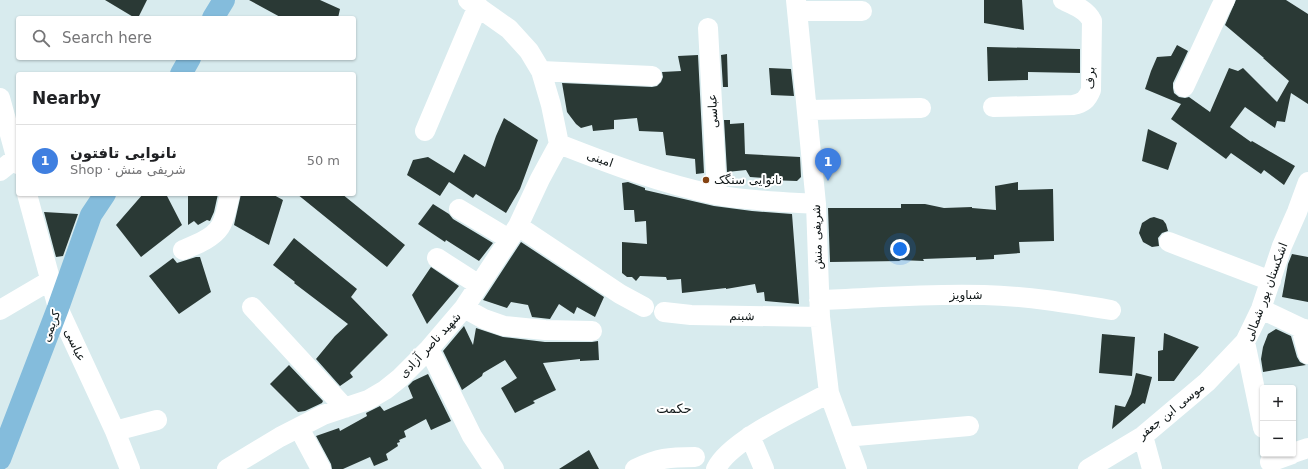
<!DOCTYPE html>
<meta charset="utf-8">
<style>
:root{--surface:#fff;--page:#f6f6f6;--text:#202124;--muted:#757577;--line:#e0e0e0;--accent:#db2777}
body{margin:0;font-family:"DejaVu Sans","Noto Naskh Arabic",sans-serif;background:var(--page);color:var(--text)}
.controls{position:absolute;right:12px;bottom:12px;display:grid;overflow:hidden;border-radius:4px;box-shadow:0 1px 3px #0004}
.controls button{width:36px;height:36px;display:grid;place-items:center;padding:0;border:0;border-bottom:1px solid var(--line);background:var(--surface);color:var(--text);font:20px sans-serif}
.you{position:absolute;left:900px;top:249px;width:14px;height:14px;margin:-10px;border:3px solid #fff;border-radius:50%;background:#1a73e8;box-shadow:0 0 0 6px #1a73e833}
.badge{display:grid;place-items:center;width:26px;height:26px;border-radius:50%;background:var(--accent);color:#fff;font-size:13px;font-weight:700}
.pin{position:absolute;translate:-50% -33px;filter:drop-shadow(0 1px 2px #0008)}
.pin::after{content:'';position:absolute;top:21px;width:14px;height:12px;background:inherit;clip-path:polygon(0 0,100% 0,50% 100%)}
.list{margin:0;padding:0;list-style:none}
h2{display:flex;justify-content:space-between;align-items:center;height:52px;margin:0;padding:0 16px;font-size:17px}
h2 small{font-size:13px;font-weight:400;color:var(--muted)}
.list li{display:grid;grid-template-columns:26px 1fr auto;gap:12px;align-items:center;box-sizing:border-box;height:72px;padding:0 16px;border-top:1px solid var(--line)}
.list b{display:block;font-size:15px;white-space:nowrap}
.list p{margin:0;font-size:13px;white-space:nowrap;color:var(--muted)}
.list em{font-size:13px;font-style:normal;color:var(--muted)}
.icon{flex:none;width:22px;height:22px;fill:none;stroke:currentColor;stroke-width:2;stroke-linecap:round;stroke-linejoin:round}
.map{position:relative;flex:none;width:1308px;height:469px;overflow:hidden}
.search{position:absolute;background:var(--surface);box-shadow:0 1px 3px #0004;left:16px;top:16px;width:340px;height:44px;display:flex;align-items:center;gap:10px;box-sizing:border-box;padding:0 14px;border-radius:4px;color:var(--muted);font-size:15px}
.panel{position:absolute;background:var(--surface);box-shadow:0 1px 3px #0004;left:16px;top:72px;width:340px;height:124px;border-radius:4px}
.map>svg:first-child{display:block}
.building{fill:#2a3935}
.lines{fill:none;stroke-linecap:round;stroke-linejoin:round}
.minor{stroke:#fff;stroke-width:20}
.major{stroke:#84bcdc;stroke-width:22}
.poi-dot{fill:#854312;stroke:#fff;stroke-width:1.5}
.labels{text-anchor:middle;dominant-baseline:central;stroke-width:4;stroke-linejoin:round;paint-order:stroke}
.street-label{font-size:12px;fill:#111819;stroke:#fff}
.poi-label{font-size:12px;fill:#111819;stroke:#fff;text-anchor:start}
.neighbourhood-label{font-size:13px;fill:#111819;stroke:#fff}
</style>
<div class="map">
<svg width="1308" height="469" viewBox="0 0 1308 469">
<rect width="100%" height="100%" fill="#d8ebee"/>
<path class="building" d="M105,0H147L138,18H135Z
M249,0H320L340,9L338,18H282Z
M984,0H1022L1024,30L984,23Z
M1236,0H1286L1308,14V104L1291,93L1285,122L1277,121L1275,128L1245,107L1230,127L1251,142L1252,141L1295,166L1284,185L1264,170L1261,174L1231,153L1226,159L1171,119L1181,104L1145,89L1151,71L1157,57L1171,56L1177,45L1188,51L1173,83V88L1174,93L1179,97L1185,98L1189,97L1210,112L1229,68L1238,71L1243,68L1277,102L1289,81L1263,58H1264L1225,25Z
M987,47L1080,49V73L1028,72V80L988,81Z
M727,54L728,87H723L721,55Z
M698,55L704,173L696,174L695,159L666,155L663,132L639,131L637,118L614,120V129L593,131L592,125L581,128L576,124L567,112L562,83L652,87L657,86L661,82L663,77L662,72L681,71L678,56Z
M769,68L791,69L794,96L771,95Z
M504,118L538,140L520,189L506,213L476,194L473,198L449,182L440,196L407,175L413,160L428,157L454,173L464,154L485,167L496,136Z
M724,120H730V124L744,123L745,154L800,157L801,177L797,181L769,180L766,178L750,177L746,170L727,172Z
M1148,129L1177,143L1168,170L1142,161Z
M628,182L645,188V190L714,206L752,211L792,214L799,304L765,301L764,292L757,293L755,284L726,289V288L682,293L681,279L667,280L666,277L640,276L636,281L632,277H627L622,273V242L647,244L646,221L635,222L634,210H624L622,183Z
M1018,182V190L1053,189L1054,241L1019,242L1020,253L994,255V259L976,260V257L923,259L924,261L899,260L901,261L830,262L828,208H901V204H925L944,208L972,207V208L996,210L995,186Z
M143,194H166L182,225L141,257L116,225Z
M188,194H218L214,212L210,221L207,220L198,225L194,221L188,225Z
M241,194H272L283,200L269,245L234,225Z
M297,194H342L405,245L387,267Z
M433,204L449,214L453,219L493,243L479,261L446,240L445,242L418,224Z
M44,212L78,214L63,256L56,257Z
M1154,217L1163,220L1166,224L1168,231L1162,233L1158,238L1159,246L1152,247L1143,242L1139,233L1142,223L1150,218Z
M294,238L357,289L351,297L388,335L350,373L353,377L340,386L316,359L335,336L348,324L294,283L295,282L273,265Z
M521,242L604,297L595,317L577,307L574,314L559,304L550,319L532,317L528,305L511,302L507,308L483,300Z
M1292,254L1308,257V302L1282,297L1288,264Z
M196,257H200L211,292L179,314L149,276L173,258L177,263Z
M431,267L459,286L427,324L412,295Z
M464,326L473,345L476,328L503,337L545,342H592L598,341L599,360L580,361V359L543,363L556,390L533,401L535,403L515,413L501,388L517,378L505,360L483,373L482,376L462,390L443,351Z
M1276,329L1291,336L1297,357L1300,362L1306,365L1263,372L1261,359L1263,347L1268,334Z
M1164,333L1199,347L1174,381H1158V351L1163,350Z
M1102,334L1135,337L1132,376L1099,373Z
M289,365L323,401L322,403L305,411L298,412L270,384Z
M1136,373L1152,377L1145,404L1143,403L1112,429L1115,405L1125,407L1131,394Z
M428,374L451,421L431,430L426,419L404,431L406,437L399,440L400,442L397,443L398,446L386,454L388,460L374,466L370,457L343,469H332L331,464L316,436L339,428L340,431L367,416L366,413L380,406L384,411L413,398L408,386L413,381Z
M589,450L599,469H559Z"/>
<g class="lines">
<path class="minor" d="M468,0L509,29L529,51L541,71L551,105L559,144C610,164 663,184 716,195C749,201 783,202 816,204
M796,0L816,204L820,317L829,393L857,469
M797,11H862
M708,28L717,195
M541,71L652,76
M1184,87L1221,7L1225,0
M0,98L18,164
M993,107L1073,105C1083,103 1087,100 1091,90L1092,21C1087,10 1074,5 1063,0
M807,110L921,108
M425,131L478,6
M0,171L16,158
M27,194L58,308L115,431L130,469
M459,209L509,239
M518,226L620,294L644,307
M1169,242L1271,281
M183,250C195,245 212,239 220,227C226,218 227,205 230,194
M437,258L479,285
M819,300C874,298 929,293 984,295C1027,296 1069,303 1111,310
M252,307L345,408
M464,308L484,319L504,326L545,330L592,331
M1261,309L1301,328L1308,330
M0,310L51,280
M664,312L691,315L820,317
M1301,328L1308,354
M1245,342L1263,428
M429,349L472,436L494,469
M299,428L321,469
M115,431L157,420
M750,436L764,469
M1143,436L1152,469
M845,437L969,426
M1293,453L1308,448
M1270,462L1292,454
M227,469L280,437L323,415L368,400L385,390L400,378L429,349L464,308L518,226L540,179L559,144
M635,469C659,458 668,457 695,457
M716,469C730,440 800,409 829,393
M1088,469L1143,436L1207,382L1245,342L1261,309L1282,246L1297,212L1308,182"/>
<path class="major" d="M213,18L224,0
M181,74L190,58
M0,459L58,308L91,215L105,194"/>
</g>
<circle class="poi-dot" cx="706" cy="180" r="4"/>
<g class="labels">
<g class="street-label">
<text transform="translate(1090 78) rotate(-87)">برف</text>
<text transform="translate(713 111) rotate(-93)">عباسی</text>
<text transform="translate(600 159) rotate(20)">امینی</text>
<text transform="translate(817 237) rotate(-92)">شریفی منش</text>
<text transform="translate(1266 292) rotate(-70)">اشکستان پور شمالی</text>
<text x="966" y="295">شباویز</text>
<text transform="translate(742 316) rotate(1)">شبنم</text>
<text transform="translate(51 326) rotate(-69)">کریمی</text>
<text transform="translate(75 345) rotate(65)">عباسی</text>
<text transform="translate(430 345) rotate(-47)">شهید ناصر آزادی</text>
<text transform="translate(1171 411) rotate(-39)">موسی ابن جعفر</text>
</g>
<g class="poi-label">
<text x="714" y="180">نانوایی سنگک</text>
</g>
<g class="neighbourhood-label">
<text x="674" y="408">حکمت</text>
</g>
</g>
</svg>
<div class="controls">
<button>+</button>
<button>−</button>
</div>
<div class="you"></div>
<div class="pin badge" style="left:828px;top:181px;background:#3f7fe0">1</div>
<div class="search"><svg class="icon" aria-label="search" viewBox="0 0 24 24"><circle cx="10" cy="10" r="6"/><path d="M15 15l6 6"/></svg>Search here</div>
<section class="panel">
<h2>Nearby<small></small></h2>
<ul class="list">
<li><span class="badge" style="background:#3f7fe0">1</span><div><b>نانوایی تافتون</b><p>Shop · شریفی منش</p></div><em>50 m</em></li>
</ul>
</section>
</div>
